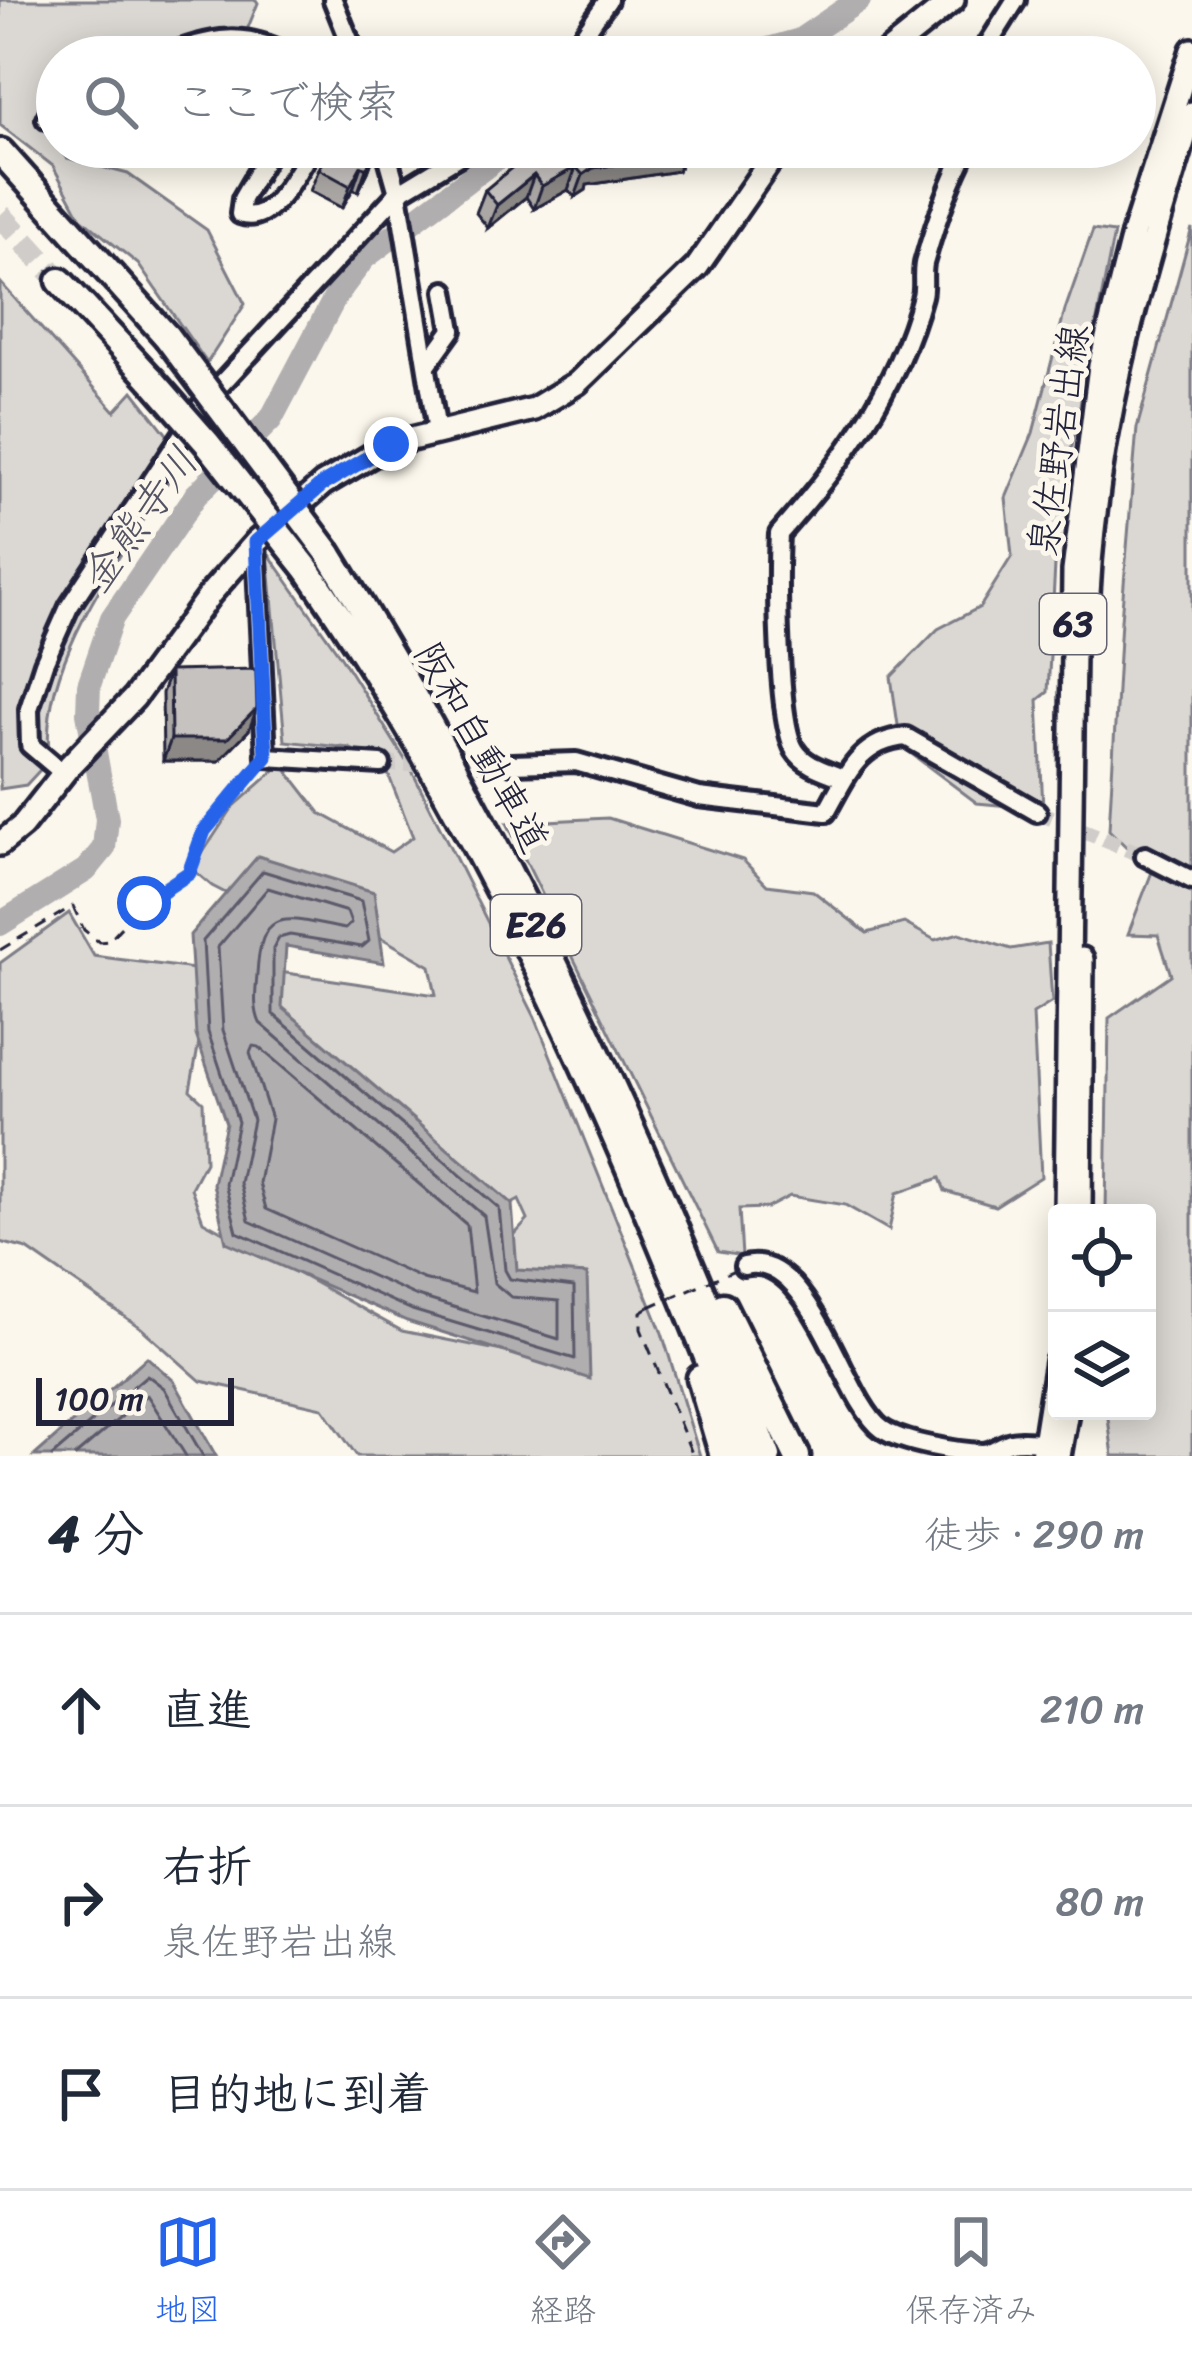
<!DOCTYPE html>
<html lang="ja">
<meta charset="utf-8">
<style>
:root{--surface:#fff;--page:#f2f2f3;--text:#1f2937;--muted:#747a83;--line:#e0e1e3;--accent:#2563eb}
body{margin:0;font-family:Sriracha,"Klee One",sans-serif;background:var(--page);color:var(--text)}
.controls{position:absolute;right:36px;bottom:36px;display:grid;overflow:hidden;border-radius:12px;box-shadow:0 6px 30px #0003}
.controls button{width:108px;height:108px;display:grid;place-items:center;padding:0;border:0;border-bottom:3px solid var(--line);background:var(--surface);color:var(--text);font:60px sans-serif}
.scale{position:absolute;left:36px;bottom:30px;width:198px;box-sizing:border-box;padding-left:12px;border:6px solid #22223b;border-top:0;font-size:33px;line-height:42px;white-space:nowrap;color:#22223b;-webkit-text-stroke:9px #fbf7ec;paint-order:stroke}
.stop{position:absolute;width:36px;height:36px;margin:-27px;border:9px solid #2563eb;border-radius:50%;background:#fff}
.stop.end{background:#2563eb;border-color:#fff;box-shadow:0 3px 12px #0008}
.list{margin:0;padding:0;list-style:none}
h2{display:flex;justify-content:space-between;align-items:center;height:156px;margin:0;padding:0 48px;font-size:51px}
h2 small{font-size:39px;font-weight:400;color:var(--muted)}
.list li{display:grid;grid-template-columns:78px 1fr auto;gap:36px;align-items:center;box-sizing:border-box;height:192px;padding:0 48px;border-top:3px solid var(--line)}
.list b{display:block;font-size:45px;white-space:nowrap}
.list p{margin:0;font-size:39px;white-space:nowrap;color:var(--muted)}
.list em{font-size:39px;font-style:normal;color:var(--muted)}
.icon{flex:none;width:66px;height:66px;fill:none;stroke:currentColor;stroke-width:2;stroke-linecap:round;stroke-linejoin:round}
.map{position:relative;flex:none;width:1192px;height:1456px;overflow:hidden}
.search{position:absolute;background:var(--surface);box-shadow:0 6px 30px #0003;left:36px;right:36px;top:36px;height:132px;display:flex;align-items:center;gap:30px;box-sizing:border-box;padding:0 42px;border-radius:66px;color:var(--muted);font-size:45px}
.sheet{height:732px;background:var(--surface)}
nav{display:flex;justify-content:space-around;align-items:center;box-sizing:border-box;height:168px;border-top:3px solid var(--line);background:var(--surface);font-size:33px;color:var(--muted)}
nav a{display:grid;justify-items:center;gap:6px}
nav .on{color:var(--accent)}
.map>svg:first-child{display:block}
.green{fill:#dbd8d3;stroke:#7e7d87;stroke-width:3}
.water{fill:#b1aeb0;stroke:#787681;stroke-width:3}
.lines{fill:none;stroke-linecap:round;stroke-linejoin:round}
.shore{stroke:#5b5a6a;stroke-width:3}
.river{stroke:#b1aeb0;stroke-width:24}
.minor-tunnel{stroke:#d0ccc9;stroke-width:16;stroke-dasharray:16 8;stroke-linecap:butt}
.highway-tunnel{stroke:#d0ccc9;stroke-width:24;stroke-dasharray:24 12;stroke-linecap:butt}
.minor-casing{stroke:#22223b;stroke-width:26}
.major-casing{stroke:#22223b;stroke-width:30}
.highway-casing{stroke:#22223b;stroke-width:33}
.path{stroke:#22223b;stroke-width:3;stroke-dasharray:12 9;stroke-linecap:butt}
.minor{stroke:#fbf7ec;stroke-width:16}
.major{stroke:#fbf7ec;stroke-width:21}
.highway{stroke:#fbf7ec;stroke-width:24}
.highway-bridge-casing{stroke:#22223b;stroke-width:33;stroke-linecap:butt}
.path-bridge{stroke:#22223b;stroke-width:3;stroke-dasharray:12 9;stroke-linecap:butt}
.highway-bridge{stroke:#fbf7ec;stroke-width:24}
.wall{fill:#aaa7a5;stroke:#22223b;stroke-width:3}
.shaded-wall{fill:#8b8886;stroke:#22223b;stroke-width:3}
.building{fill:#c6c2c0;stroke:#22223b;stroke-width:3}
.route{stroke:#2563eb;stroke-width:15}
.labels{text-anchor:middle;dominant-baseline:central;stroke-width:10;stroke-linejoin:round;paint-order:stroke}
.shield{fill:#fbf7ec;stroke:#636270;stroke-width:3}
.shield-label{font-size:36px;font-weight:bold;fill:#22223b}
.street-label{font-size:39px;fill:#22223b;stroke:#fbf7ec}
.water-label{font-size:42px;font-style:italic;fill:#545364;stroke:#fbf7ec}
</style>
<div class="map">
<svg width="1192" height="1456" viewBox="0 0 1192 1456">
<rect width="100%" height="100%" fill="#fbf7ec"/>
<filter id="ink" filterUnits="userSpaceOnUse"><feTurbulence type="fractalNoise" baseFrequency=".00833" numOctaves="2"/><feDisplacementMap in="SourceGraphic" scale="24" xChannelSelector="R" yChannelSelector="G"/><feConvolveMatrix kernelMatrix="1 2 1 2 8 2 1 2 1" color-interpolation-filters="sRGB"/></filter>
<g filter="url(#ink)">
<path class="green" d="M0,0H256L258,3L247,30L194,34L170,52L137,57H57V96L42,117L67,158L128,174L207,230L245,304L207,363L138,264L81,218L53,166L0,125Z
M1192,228V1456H1113L1107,1411H1147V1213H1106L1109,1018L1171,975L1158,935L1128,934L1152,872L1109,830L1121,620L1137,428Z
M1093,230L1114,233L1071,452L1055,565L1048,692L1038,700L1043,809L977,803L901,746L891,677L938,629L980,607L1012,556L1006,498L1033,433L1065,310Z
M0,282L115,411L133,391L184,456C135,538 34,661 50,759L26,785L0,789Z
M268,553L341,657L411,769L535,1017L662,1333L700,1456H357L323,1408L201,1381L141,1328L27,1249L0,1242V963L69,913L94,956L202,970L201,1032L190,1090L203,1102L205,1162L191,1188L203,1221L402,1331L587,1368L510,1287L491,1260L528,1220L519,1200L472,1226L364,1167L252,968L436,995L430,966L356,923L251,906L212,886L192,869L233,807L282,764L320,813L391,852L413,837L385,766L349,748L285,741Z
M608,818L743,860L767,885L813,891L867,933L904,923L935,940L959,933L1011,949L1048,943L1052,1002L1033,1014L1041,1177L995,1206L945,1191L940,1178L897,1193L889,1230L845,1205L790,1196L767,1208L739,1209L742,1256L718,1252L507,823Z"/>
<path class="water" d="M258,856L374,892L384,963L286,946L282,1007L512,1204L517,1270L587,1274L590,1379L407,1321L226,1242L213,1184L226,1123L196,1035L190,935Z
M147,1357L174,1381L216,1456H34Z"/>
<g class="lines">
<path class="shore" d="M263,871L361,901L369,941L362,947L290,935L279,938L273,949V1014L499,1208L505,1270L510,1279L574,1287L575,1359L412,1310L237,1232L225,1184L238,1122L208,1032L203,941Z
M268,888L347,912L351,923L345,929C288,919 261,902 257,974C256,991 253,1007 260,1023L484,1216L494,1283L511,1297L559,1301V1339L417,1296L249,1221L240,1183L253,1120L223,1030L218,947Z
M253,1046L259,1047L467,1225L474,1292L423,1279L266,1209L259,1183L271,1119L250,1053Z
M52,1456L147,1375L164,1388L203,1456
M75,1456L147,1395L186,1456"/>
<path class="river" d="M740,57L800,40L859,0
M0,924L86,870L104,848L107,819L88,713L89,685L112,618L196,495L271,419L337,294L364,258L512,147"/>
<path class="minor-tunnel" d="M381,764H512
M1037,812L1145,856"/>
<path class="highway-tunnel" d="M0,215L60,281"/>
<g class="minor-casing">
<path id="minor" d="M333,0L356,57
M162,57C214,37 243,30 294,57
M568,57L608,0
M980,57L1016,0
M46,119L57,99
M272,147L242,199L240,214C273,226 297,170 313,147
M385,147L398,193L437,431
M427,365L452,330L445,291
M256,542L266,757L381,764
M512,764L576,762L699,797L826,812C847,775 859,741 906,737L1037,812
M63,773L30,745L29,709L44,663L69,607L201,406L398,193L459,156L457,147
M843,778C826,771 805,766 795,750C777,721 777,573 779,534C843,461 896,392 922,296C925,285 921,271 925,260C936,221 949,183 968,147
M1145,856L1192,880
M744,1266C811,1249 843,1401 882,1429C902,1443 958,1452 982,1453C992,1453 999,1446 1008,1443C1019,1439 1033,1442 1045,1442"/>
</g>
<g class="major-casing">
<path id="major" d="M882,57L953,0
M1087,622C1091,445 1139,280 1192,113
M0,844L22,826L70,765L134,698L211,593L256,542L323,484L391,444L534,409L577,383L697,267L780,147
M1066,1213L1074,571L1100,366L1134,231L1192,50
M1080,1213L1082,959
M1042,1456L1057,1362
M1059,1456L1067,1411"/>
</g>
<g class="highway-casing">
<path id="highway" d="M1,152L167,337
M60,281L151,379
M329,554C507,839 646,1144 768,1456
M307,569C495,840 627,1149 746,1456
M723,1306L797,1456
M700,1378L723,1456"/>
</g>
<path class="path" d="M0,950L73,906L84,930L99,942L108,941L144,903L189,873L204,831L255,770
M649,1307L641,1312V1329L693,1456"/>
<use href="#minor" class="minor"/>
<use href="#major" class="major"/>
<use href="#highway" class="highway"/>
<g class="highway-bridge-casing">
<path id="highway-bridge" d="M167,337L329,554
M151,379L208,444L307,569"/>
</g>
<path class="path-bridge" d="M649,1307L744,1266"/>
<use href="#highway-bridge" class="highway-bridge"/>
</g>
<path class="wall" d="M330,147H373L376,150L368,172L358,192L353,189L342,208L310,191L319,169Z
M589,148L684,154L678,171L587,185L586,190L575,197L568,190L534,209L526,197L488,228L476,213L485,190L584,150L587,155Z
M170,671L257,708L249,730L219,761H163L162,693Z"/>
<path class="shaded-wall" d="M376,150L368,172L358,192L366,169Z
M684,154L678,171L587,185L586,190L575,197L583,175L593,168Z
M361,166L353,189L342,208L350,186Z
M576,167L568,190L534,209L542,186Z
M534,175L526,197L488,228L497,205Z
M257,708L249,730L219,761H163L171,739Z"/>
<path class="building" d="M330,147H371L376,150L366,169L361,166L350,186L319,169Z
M548,147H582L594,167L583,175L576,167L542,186L534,175L497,205L485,190L521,160Z
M597,147H683L684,154L593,168L589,148Z
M256,669L257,708L227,739H171L170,671Z"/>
</g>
<g class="lines" filter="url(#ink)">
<path class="route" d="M144,903L189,873L204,831L266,757L256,542L323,484L391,444"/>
</g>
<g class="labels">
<g class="shield">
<rect x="1040" y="594" width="66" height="60" rx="9"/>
<rect x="491" y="895" width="90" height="60" rx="9"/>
</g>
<g class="shield-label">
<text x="1073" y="624">63</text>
<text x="536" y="925">E26</text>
</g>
<g class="street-label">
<text transform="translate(1058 440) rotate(-82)">泉佐野岩出線</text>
<text transform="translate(482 747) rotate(61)">阪和自動車道</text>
</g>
<g class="water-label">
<text transform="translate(139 520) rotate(-54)">金熊寺川</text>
</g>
</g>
</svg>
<div class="controls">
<button><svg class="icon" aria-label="locate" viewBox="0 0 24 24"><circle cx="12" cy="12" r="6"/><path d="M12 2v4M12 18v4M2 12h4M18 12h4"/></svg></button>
<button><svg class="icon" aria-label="layers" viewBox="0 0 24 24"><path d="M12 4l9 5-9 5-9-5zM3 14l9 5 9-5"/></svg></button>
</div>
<div class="scale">100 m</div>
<div class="stop" style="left:144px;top:903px"></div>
<div class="stop end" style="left:391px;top:444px"></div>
<div class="search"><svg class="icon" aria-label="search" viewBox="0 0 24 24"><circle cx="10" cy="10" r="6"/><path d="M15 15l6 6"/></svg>ここで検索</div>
</div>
<section class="sheet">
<h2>4 分<small>徒歩 · 290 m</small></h2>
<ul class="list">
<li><svg class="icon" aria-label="ahead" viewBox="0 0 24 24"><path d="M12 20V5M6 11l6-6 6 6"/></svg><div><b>直進</b></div><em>210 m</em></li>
<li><svg class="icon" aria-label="right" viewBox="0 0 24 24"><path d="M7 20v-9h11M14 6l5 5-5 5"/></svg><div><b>右折</b><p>泉佐野岩出線</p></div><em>80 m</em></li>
<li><svg class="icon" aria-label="arrive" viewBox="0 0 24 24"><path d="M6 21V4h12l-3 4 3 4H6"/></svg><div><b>目的地に到着</b></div></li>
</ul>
</section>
<nav>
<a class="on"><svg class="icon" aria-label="map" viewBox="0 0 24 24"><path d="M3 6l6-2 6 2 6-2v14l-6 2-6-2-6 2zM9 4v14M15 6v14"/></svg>地図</a>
<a><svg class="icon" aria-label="directions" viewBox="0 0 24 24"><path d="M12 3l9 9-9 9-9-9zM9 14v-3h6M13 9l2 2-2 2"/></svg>経路</a>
<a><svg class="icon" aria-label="saved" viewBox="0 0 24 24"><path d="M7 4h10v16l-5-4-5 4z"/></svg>保存済み</a>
</nav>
